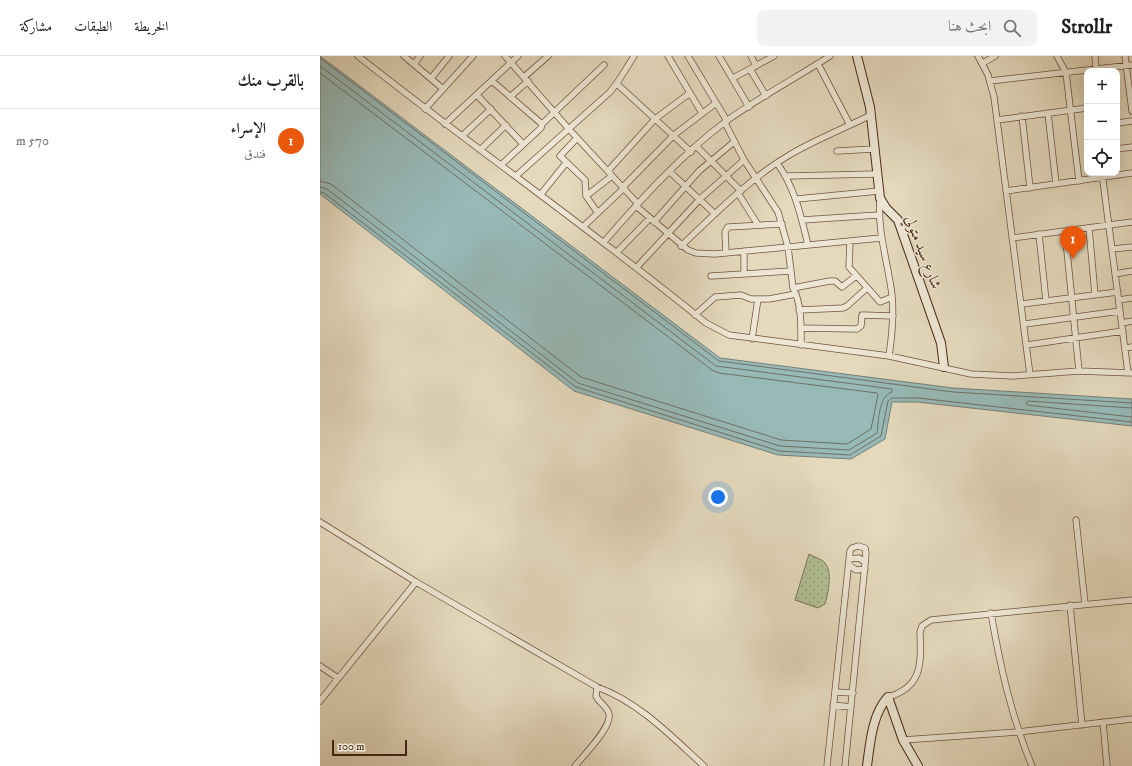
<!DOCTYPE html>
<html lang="ar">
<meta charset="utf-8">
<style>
:root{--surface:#fff;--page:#f2f2f2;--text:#202124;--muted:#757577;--line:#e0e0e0;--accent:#ea580c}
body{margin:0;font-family:"IM FELL DW Pica",Amiri,serif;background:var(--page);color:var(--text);direction:rtl}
.controls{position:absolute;right:12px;top:12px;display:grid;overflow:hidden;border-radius:8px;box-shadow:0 4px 16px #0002}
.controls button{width:36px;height:36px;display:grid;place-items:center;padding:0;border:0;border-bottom:1px solid var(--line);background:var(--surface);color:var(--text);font:20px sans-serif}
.scale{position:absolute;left:12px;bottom:10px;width:75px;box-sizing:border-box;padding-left:4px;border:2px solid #4a2715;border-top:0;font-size:11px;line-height:14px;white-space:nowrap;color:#4a2715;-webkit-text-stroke:3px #ede6d4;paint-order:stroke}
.you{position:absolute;left:398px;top:441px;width:14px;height:14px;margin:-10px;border:3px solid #fff;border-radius:50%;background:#1a73e8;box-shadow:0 0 0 6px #1a73e833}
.badge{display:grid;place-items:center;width:26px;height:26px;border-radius:50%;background:var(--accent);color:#fff;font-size:13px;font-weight:700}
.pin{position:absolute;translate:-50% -33px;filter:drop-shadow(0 1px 2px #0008)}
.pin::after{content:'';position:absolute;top:21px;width:14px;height:12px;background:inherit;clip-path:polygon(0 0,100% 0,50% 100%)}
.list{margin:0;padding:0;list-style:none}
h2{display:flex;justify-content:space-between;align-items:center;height:52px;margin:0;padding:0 16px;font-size:17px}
h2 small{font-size:13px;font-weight:400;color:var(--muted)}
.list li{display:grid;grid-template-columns:26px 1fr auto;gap:12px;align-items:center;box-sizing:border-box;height:64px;padding:0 16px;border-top:1px solid var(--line)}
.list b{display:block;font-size:15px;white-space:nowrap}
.list p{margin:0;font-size:13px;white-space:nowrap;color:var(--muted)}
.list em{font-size:13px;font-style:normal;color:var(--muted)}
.icon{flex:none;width:22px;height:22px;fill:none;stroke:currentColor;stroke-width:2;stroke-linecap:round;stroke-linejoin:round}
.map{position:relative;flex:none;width:812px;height:710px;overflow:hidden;direction:ltr}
header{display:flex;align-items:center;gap:24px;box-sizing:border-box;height:56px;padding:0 20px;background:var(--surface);border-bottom:1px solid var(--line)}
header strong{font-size:19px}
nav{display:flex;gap:22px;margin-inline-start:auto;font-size:14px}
.search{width:280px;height:36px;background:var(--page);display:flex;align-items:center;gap:10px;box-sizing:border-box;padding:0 14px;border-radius:8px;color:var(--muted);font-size:15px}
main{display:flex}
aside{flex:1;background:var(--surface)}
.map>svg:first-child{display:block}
.grass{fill:url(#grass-dots);stroke:#7d7454}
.water{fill:#97b9b7;stroke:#787f76}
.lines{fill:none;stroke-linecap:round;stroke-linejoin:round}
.shore{stroke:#707066;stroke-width:1}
.street-casing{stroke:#70543f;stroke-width:7}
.secondary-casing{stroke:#4a2715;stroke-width:10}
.street{stroke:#ede6d4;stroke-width:5.5}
.secondary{stroke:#ede6d4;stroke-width:8}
.labels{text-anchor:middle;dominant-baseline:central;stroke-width:3;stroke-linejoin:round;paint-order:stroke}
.street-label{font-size:15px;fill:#4a2715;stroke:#ede6d4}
</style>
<header>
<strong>Strollr</strong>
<div class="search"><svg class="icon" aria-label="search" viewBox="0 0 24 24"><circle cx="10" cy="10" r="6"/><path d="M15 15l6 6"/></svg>ابحث هنا</div>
<nav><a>الخريطة</a><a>الطبقات</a><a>مشاركة</a></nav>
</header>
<main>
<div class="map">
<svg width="812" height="710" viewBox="0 0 812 710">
<defs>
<pattern id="grass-dots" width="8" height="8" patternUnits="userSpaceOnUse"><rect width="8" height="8" fill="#b0c094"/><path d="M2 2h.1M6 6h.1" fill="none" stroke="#919c78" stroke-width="1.8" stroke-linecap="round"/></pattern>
</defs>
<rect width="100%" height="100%" fill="#e4d9bd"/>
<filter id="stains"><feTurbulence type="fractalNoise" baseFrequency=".005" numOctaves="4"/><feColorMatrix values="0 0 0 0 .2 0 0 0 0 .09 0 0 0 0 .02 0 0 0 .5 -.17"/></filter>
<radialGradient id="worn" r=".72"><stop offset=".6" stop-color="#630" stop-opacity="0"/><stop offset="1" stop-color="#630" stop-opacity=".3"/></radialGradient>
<path class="grass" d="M489,498C494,501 502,503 505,507C513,517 508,537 505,548L498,552L475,544Z"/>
<path class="water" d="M0,0L400,302L633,332L812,343V370L597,346H572L565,383L531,403L458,399L254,335L0,138Z"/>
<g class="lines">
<path class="shore" d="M0,2L399,305L633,336L812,347
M0,10L396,310L572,333V336C558,341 559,364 557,377L529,394L460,390L258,327L7,133L0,131
M0,17L392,314L399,317L557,337L558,339L551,373L527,388L461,384L261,321L11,128L0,125
M0,136L4,137L256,331L459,395L530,399L561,380L568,345L572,342H598L812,366
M812,352L708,345L706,347L707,349L812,361"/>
<g class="street-casing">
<path id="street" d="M38,0C153,91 273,175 386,267L409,279L569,300L651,318L693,320L759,315L812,317
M84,0L122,32
M185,0L248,72L318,148
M348,0L382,57
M368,0L407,65
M399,0L429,51
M431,0L436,10
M658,0L668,19L674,41L710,319
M737,0L746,17L759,125
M775,0L776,14
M805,0L812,55
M663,7L675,0
M94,8L100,0
M498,8L530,69
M430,13L446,40
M113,20L129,0
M204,21L228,0
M413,22L454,0
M172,25L222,68
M670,25L812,9
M297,28L371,96
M157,39L203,88
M190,41L208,25
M105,53L153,0
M728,57L736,128
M702,60L710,132
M677,64L767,52
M405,67L424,104L458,156L468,191L473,232C482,248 481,271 481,289
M797,67L812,65
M125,68L198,0
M142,80L171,53
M257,82L240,100L265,124L266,140L278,157
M377,91L421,135
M797,93L812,91
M160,94L186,69
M517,95L554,93
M457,107C475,132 481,160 488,189
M181,109L221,72L222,68L284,9
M288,115L335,63L370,37
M350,116L394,157
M782,117L808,317
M196,120L290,36L299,24L314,0
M467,120L556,118
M303,131L354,79L396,47
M686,135L812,117
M418,137L438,169
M221,138L246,107
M266,140L292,120
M560,142C557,176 568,206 572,239C574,260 572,280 569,300
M477,143L559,135
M316,150L368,194L376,197L395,198L561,182
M482,164L558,159
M334,166L379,115L414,86
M264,170L304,132
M769,172L775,239
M745,175L759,315
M719,178L726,245
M692,182L812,166
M530,185L529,211L560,246L572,241
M284,186C320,144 361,99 405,66C438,42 476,22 510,0
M361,190C396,157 430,122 471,98C497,83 525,72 551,59
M792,193L812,191
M424,195V217
M297,196L330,162
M406,197L405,176L408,171L462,168
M316,212L380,143L424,104
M795,218L812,215
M391,220L471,215
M473,232L510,225H515L522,231L536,220
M799,244L812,242
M702,248L798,236
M479,254L523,252L527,250L547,232
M375,259L395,241L421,239L431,243H449L476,238
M802,267L812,265
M705,268L800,255
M481,272L537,273L541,270L542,259L573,260
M432,283L438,243
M707,289L803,275
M805,292L812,291
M756,464L765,548
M0,466L96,526L277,631C319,646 352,681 384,710
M529,503L539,502L545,506
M529,509L536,514L545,513
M750,549L762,669
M671,557C680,609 691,660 712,710
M0,610L18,622
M515,636L533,637
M568,641C603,631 601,607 600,576L602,570L611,564L812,544
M0,645L96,526
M513,649L531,651
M783,666L787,710
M583,684L698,676L812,663
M255,710C264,699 292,671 289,658C287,650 279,647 276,640L277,631
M507,710L530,495L532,492L538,490L545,492L546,498L525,710"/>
</g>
<g class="secondary-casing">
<path id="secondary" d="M537,0L550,51L560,142L566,152L578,164L621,287L624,311
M547,710C550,688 552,658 568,641L583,684L598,710"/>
</g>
<use href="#street" class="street"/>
<use href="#secondary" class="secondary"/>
</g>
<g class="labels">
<g class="street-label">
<text transform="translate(603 196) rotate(69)">شارع سيد متولي</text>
</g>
</g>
<rect width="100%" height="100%" filter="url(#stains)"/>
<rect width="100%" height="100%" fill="url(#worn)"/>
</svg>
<div class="controls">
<button>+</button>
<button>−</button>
<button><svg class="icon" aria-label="locate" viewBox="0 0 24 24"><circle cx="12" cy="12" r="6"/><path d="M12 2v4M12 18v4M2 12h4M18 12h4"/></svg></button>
</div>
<div class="scale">100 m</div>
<div class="you"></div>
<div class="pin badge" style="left:753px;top:203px">1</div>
</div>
<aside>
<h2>بالقرب منك<small></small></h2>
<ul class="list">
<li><span class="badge">1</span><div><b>الإسراء</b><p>فندق</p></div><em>570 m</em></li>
</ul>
</aside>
</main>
